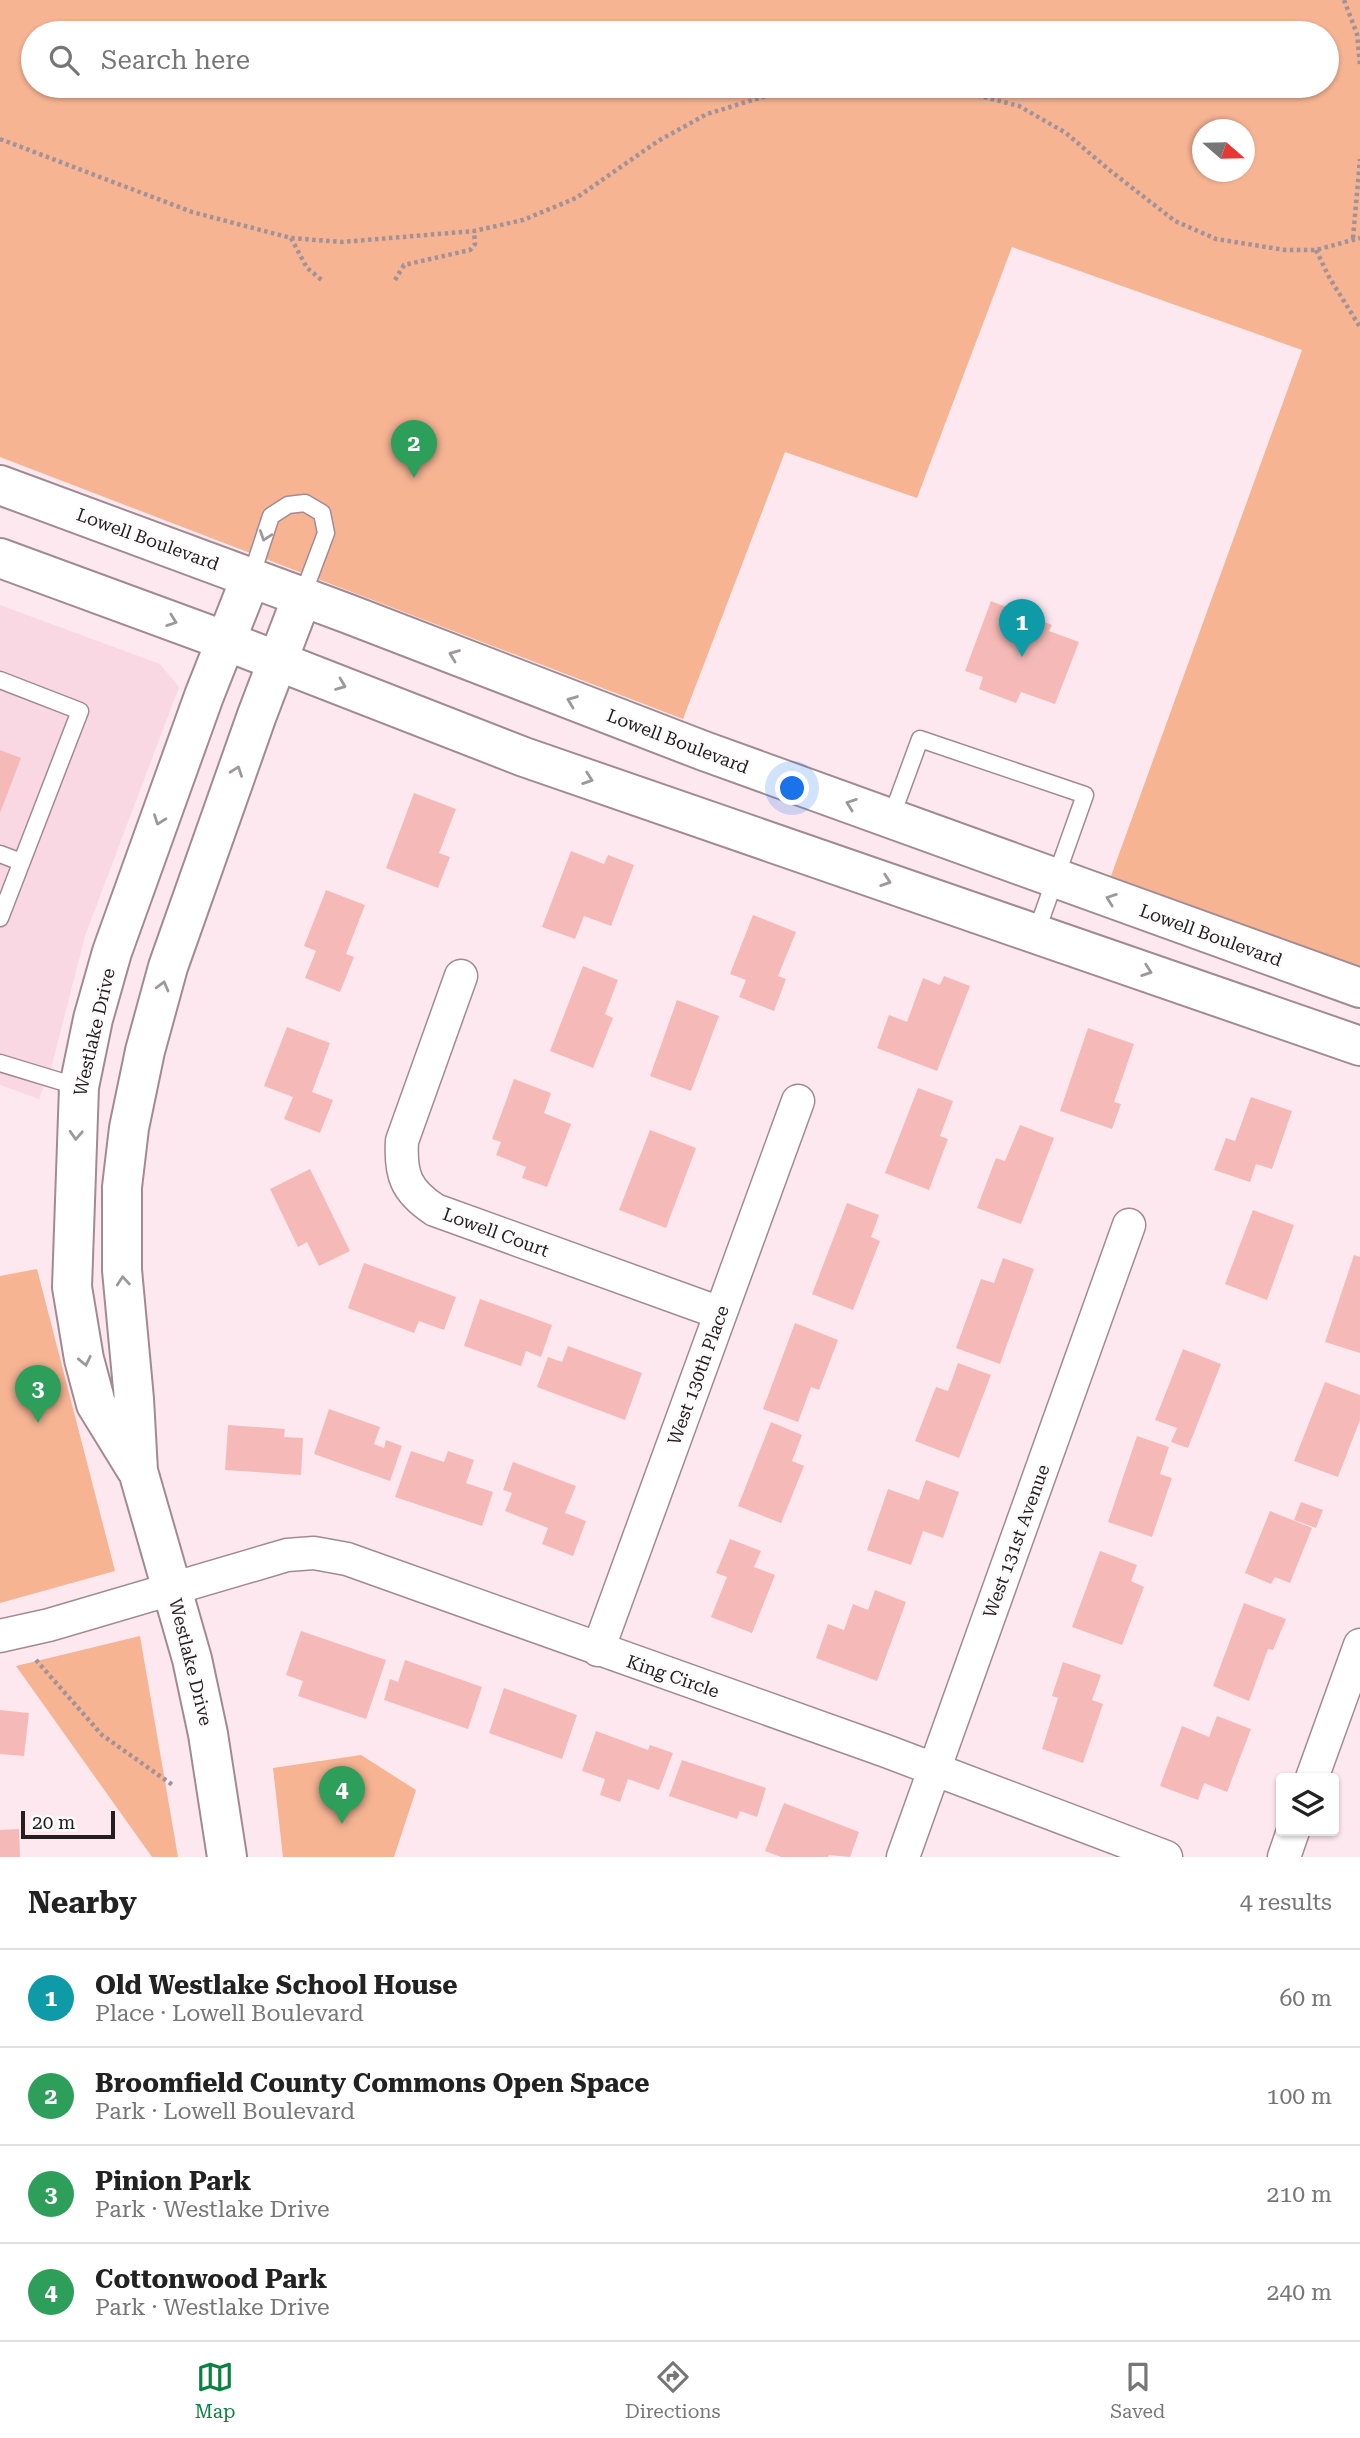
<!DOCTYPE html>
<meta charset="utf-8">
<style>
:root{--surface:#fff;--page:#f6f6f6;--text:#222;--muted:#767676;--line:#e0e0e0;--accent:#0b8043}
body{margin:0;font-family:"Roboto Serif",serif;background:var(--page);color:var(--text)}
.controls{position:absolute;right:21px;bottom:21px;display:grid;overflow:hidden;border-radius:7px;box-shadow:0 2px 5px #0004}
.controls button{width:63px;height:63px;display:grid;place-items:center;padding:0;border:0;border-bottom:2px solid var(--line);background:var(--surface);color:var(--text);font:35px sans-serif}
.compass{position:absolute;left:1192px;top:119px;width:63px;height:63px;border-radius:50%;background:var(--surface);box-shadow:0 2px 5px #0004;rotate:110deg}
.scale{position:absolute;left:21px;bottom:18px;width:94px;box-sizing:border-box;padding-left:7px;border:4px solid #261d20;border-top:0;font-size:19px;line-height:24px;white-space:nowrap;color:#261d20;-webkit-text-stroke:5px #fcfcfc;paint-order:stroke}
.you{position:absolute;left:793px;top:789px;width:24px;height:24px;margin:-18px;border:5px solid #fff;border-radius:50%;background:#1a73e8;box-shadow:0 0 0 10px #1a73e833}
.badge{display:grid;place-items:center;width:46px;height:46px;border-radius:50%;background:var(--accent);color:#fff;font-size:23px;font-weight:700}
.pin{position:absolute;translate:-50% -58px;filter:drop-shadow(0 2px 4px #0008)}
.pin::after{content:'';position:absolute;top:37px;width:24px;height:21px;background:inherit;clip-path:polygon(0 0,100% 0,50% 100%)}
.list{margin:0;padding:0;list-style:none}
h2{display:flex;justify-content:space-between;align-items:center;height:91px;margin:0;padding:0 28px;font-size:30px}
h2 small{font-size:23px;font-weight:400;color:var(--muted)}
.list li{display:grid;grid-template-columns:46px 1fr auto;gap:21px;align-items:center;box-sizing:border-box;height:98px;padding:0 28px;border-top:2px solid var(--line)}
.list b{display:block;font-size:26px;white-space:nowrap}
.list p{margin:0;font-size:23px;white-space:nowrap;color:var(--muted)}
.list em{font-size:23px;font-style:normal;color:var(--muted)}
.icon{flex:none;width:38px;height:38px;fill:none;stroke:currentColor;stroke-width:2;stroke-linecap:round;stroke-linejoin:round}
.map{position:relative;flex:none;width:1360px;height:1857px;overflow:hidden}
.search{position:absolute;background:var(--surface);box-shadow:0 2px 5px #0004;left:21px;right:21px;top:21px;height:77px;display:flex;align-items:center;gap:18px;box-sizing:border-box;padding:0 24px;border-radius:38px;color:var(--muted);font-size:26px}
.sheet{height:483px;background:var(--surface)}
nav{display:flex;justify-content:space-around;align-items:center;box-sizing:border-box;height:98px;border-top:2px solid var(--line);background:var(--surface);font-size:19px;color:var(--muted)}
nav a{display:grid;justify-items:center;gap:4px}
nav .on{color:var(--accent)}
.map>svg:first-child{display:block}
.built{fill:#fad8e3}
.green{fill:#f6b493;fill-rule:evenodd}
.building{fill:#f5bab7}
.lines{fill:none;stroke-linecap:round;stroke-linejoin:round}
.lane-casing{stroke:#a28a92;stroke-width:19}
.street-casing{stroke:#a28a92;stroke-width:35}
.secondary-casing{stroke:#a28a92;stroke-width:42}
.path{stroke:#a29298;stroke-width:4.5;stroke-dasharray:3.5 3.5;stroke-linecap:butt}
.lane{stroke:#fff;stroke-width:16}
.street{stroke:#fff;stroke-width:32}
.secondary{stroke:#fff;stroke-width:38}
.oneway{stroke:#9d999b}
.labels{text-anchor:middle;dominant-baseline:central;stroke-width:5;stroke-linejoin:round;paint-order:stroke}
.street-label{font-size:18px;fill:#261d20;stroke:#fcfcfc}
</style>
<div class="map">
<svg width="1360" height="1857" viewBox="0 0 1360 1857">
<rect width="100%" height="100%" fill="#fde8ef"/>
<path class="built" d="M0,605L160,664L179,687L85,936L52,1065L39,1099L0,1085Z"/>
<path class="green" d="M0,0H1360V967L1111,876L1302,350L1012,247L917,498L785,452L683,719L0,457ZM33,33H1327V86H33ZM1202,130H1244V172H1202Z
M37,1269L115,1571L0,1603V1276Z
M140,1636L178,1857H152L16,1666Z
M361,1755L416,1790L394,1857H283L273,1768Z"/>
<path class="building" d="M991,601L1052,625L1049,631L1079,642L1055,704L1021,692L1016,703L979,689L983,677L965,671Z
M0,750L21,758L0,813Z
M414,793L456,809L439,853L450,857L438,888L386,868Z
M571,851L604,864L608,855L634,865L611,926L584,916L575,939L542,927Z
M326,890L365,905L346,954L354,957L340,992L305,978L316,951L304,946Z
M753,915L796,932L778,976L786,979L774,1011L739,997L746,980L730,974Z
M583,966L618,980L605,1014L613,1018L593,1068L550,1051Z
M944,976L970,986L937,1071L877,1048L889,1015L907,1022L923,978L940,985Z
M677,1000L719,1016L691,1091L650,1076Z
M287,1027L330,1043L312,1092L333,1100L320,1133L284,1119L293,1097L264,1086Z
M1088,1028L1134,1044L1114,1102L1121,1104L1112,1129L1060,1111Z
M514,1079L551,1093L544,1113L571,1124L547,1187L522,1178L526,1167L496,1155L501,1142L492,1139Z
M918,1088L953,1101L940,1136L948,1139L929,1190L885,1173Z
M1251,1097L1292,1111L1272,1169L1256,1164L1250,1182L1214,1170L1226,1138L1235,1141Z
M1020,1125L1054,1138L1021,1224L977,1208L996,1158L1005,1161Z
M650,1130L696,1148L666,1228L619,1210Z
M310,1169L350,1251L319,1266L307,1242L298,1247L270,1189Z
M847,1203L879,1215L871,1237L880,1241L853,1310L812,1294Z
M1253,1210L1294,1225L1267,1300L1225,1284Z
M1354,1255L1360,1257V1353L1325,1342Z
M1003,1258L1034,1269L1000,1364L956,1348L981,1279L994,1283Z
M364,1263L456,1297L444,1330L419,1321L414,1333L348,1308Z
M480,1299L552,1325L541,1357L526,1351L521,1366L464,1346Z
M795,1323L838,1340L819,1390L811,1387L798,1422L763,1409Z
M568,1346L642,1373L625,1420L537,1387L548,1357L562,1362Z
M1183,1349L1221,1364L1188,1448L1171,1442L1177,1428L1155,1420Z
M958,1363L991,1375L959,1458L915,1441L936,1387L948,1391Z
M1325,1382L1360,1395V1420L1338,1477L1294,1461Z
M329,1409L380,1427L374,1444L384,1448L386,1440L402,1446L390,1481L314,1454Z
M771,1422L802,1435L792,1461L804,1466L781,1523L738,1506Z
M228,1425L285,1429L284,1437L303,1438L301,1475L225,1470Z
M1137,1436L1169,1447L1160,1474L1172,1478L1152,1537L1108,1522Z
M411,1451L444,1462L448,1451L474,1460L466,1483L493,1492L482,1526L395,1497Z
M513,1462L576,1486L565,1513L586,1521L573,1556L542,1544L548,1528L505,1511L512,1493L503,1490Z
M926,1480L959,1492L943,1538L923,1531L911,1565L867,1550L888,1489L919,1500Z
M1301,1502L1323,1510L1316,1528L1294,1520Z
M1270,1511L1312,1528L1290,1583L1275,1577L1271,1584L1245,1573Z
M730,1539L761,1551L754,1567L775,1575L752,1633L711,1617L727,1577L716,1573Z
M1100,1551L1137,1565L1131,1581L1144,1587L1122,1645L1072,1627Z
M875,1590L906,1602L877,1681L816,1658L828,1624L844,1630L853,1604L868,1610Z
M1244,1603L1286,1619L1273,1650L1268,1649L1249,1701L1213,1686Z
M301,1631L386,1660L366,1719L298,1696L303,1681L286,1675Z
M405,1660L482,1687L468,1729L384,1700L390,1679L398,1682Z
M1063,1662L1101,1675L1092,1700L1103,1704L1083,1763L1042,1749L1058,1698L1052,1696Z
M504,1688L577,1715L562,1759L489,1733Z
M0,1710L29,1713L24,1756L0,1754Z
M1217,1716L1251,1729L1227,1792L1204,1783L1198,1800L1160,1786L1182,1726L1209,1737Z
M596,1731L648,1750L650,1745L673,1753L659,1790L628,1779L620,1802L600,1795L605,1779L582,1771Z
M682,1760L766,1788L757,1817L740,1811L737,1819L669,1796Z
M784,1803L859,1832L850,1857L829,1855L828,1857H781L765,1851Z
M19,1829L20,1857H0V1830Z"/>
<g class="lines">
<g class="lane-casing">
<path id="lane" d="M251,577L271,516L288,505L305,503L322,513L326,533L302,597
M0,680L80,711L0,918
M891,818L920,739L1085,795L1036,933
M0,854L21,862
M0,1063L79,1087"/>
</g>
<g class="street-casing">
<path id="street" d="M461,976L402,1141C400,1175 406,1191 435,1210L720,1313
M0,1636L49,1625L287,1555L314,1553L347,1559L886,1751L1166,1857
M598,1650L798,1101
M1312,1778L1360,1645
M903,1857L1129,1225
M1284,1857L1293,1831"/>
</g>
<g class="secondary-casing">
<path id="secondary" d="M0,485L346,613L704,751L1360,988
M0,558L226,641L524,757L1360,1046
M136,1469L96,1404L84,1359L72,1287L79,1087L93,1019L112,952L204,696L251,577
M227,1857L208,1734L192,1659L138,1471L134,1399L122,1270V1187L129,1128L145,1051L168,967L257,715L302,597"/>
</g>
<path class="path" d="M1344,0L1357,34L1360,65
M0,139L192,212L291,238L342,242L474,231L523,220L576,198L658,141L707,114L766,96L821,88L915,86L968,93L1019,106L1066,133L1108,169L1175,221L1216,239L1285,250H1316L1360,238
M291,238L307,268L324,282
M1353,238L1360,159
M1316,250L1329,277L1360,327
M395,280L404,265L470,250L475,244L474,231
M36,1660L102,1735L174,1786"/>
<use href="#lane" class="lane"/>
<use href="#street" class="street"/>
<use href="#secondary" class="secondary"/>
</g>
<defs><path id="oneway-chevron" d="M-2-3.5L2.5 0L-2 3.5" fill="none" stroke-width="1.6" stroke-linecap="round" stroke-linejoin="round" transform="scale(1.75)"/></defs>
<g class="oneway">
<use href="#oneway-chevron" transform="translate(265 536) rotate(109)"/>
<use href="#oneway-chevron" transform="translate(172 621) rotate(20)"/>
<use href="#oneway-chevron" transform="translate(454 655) rotate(-159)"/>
<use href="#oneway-chevron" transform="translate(341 685) rotate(21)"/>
<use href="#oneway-chevron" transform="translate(572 701) rotate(-159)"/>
<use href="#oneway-chevron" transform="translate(237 771) rotate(-70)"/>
<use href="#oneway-chevron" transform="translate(588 779) rotate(19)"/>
<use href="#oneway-chevron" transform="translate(851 804) rotate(-160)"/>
<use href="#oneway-chevron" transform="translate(159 820) rotate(110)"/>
<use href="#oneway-chevron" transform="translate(886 881) rotate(19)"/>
<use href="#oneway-chevron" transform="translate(1111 899) rotate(-160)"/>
<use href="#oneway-chevron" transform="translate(1147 971) rotate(19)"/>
<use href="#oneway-chevron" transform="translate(163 986) rotate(-75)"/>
<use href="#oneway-chevron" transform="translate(76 1135) rotate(93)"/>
<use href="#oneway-chevron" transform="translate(123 1281) rotate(-95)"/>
<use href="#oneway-chevron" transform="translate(85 1361) rotate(78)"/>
</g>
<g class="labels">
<g class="street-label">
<text transform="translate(148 539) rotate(20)">Lowell Boulevard</text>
<text transform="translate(678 741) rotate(21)">Lowell Boulevard</text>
<text transform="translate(1211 935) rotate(20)">Lowell Boulevard</text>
<text transform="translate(94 1032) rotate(-77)">Westlake Drive</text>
<text transform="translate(496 1232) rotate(20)">Lowell Court</text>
<text transform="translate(698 1375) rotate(-70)">West 130th Place</text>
<text transform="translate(1016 1541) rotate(-70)">West 131st Avenue</text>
<text transform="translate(191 1662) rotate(76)">Westlake Drive</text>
<text transform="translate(673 1676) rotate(19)">King Circle</text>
</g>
</g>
</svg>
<div class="controls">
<button><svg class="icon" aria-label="layers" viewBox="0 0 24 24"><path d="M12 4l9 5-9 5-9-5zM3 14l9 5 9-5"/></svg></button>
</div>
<svg class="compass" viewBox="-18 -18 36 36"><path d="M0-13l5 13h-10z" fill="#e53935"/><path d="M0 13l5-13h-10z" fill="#767676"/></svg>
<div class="scale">20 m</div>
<div class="you"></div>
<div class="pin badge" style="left:1022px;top:657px;background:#0f9aa8">1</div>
<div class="pin badge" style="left:414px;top:478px;background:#2e9e5b">2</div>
<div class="pin badge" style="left:38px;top:1423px;background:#2e9e5b">3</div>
<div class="pin badge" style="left:342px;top:1824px;background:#2e9e5b">4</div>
<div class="search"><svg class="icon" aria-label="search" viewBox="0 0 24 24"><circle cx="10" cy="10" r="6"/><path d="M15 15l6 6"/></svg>Search here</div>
</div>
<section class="sheet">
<h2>Nearby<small>4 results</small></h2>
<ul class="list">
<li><span class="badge" style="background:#0f9aa8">1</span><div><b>Old Westlake School House</b><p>Place · Lowell Boulevard</p></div><em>60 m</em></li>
<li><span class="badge" style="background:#2e9e5b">2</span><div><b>Broomfield County Commons Open Space</b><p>Park · Lowell Boulevard</p></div><em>100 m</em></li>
<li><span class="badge" style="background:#2e9e5b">3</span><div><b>Pinion Park</b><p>Park · Westlake Drive</p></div><em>210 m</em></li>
<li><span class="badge" style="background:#2e9e5b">4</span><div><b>Cottonwood Park</b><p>Park · Westlake Drive</p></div><em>240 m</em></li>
</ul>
</section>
<nav>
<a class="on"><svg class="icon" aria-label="map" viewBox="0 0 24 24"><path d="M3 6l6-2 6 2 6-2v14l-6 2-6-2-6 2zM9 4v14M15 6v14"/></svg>Map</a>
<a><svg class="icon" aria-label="directions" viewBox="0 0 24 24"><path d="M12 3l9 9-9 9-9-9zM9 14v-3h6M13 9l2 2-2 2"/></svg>Directions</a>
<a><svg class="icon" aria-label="saved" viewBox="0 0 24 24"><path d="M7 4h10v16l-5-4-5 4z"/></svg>Saved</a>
</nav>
